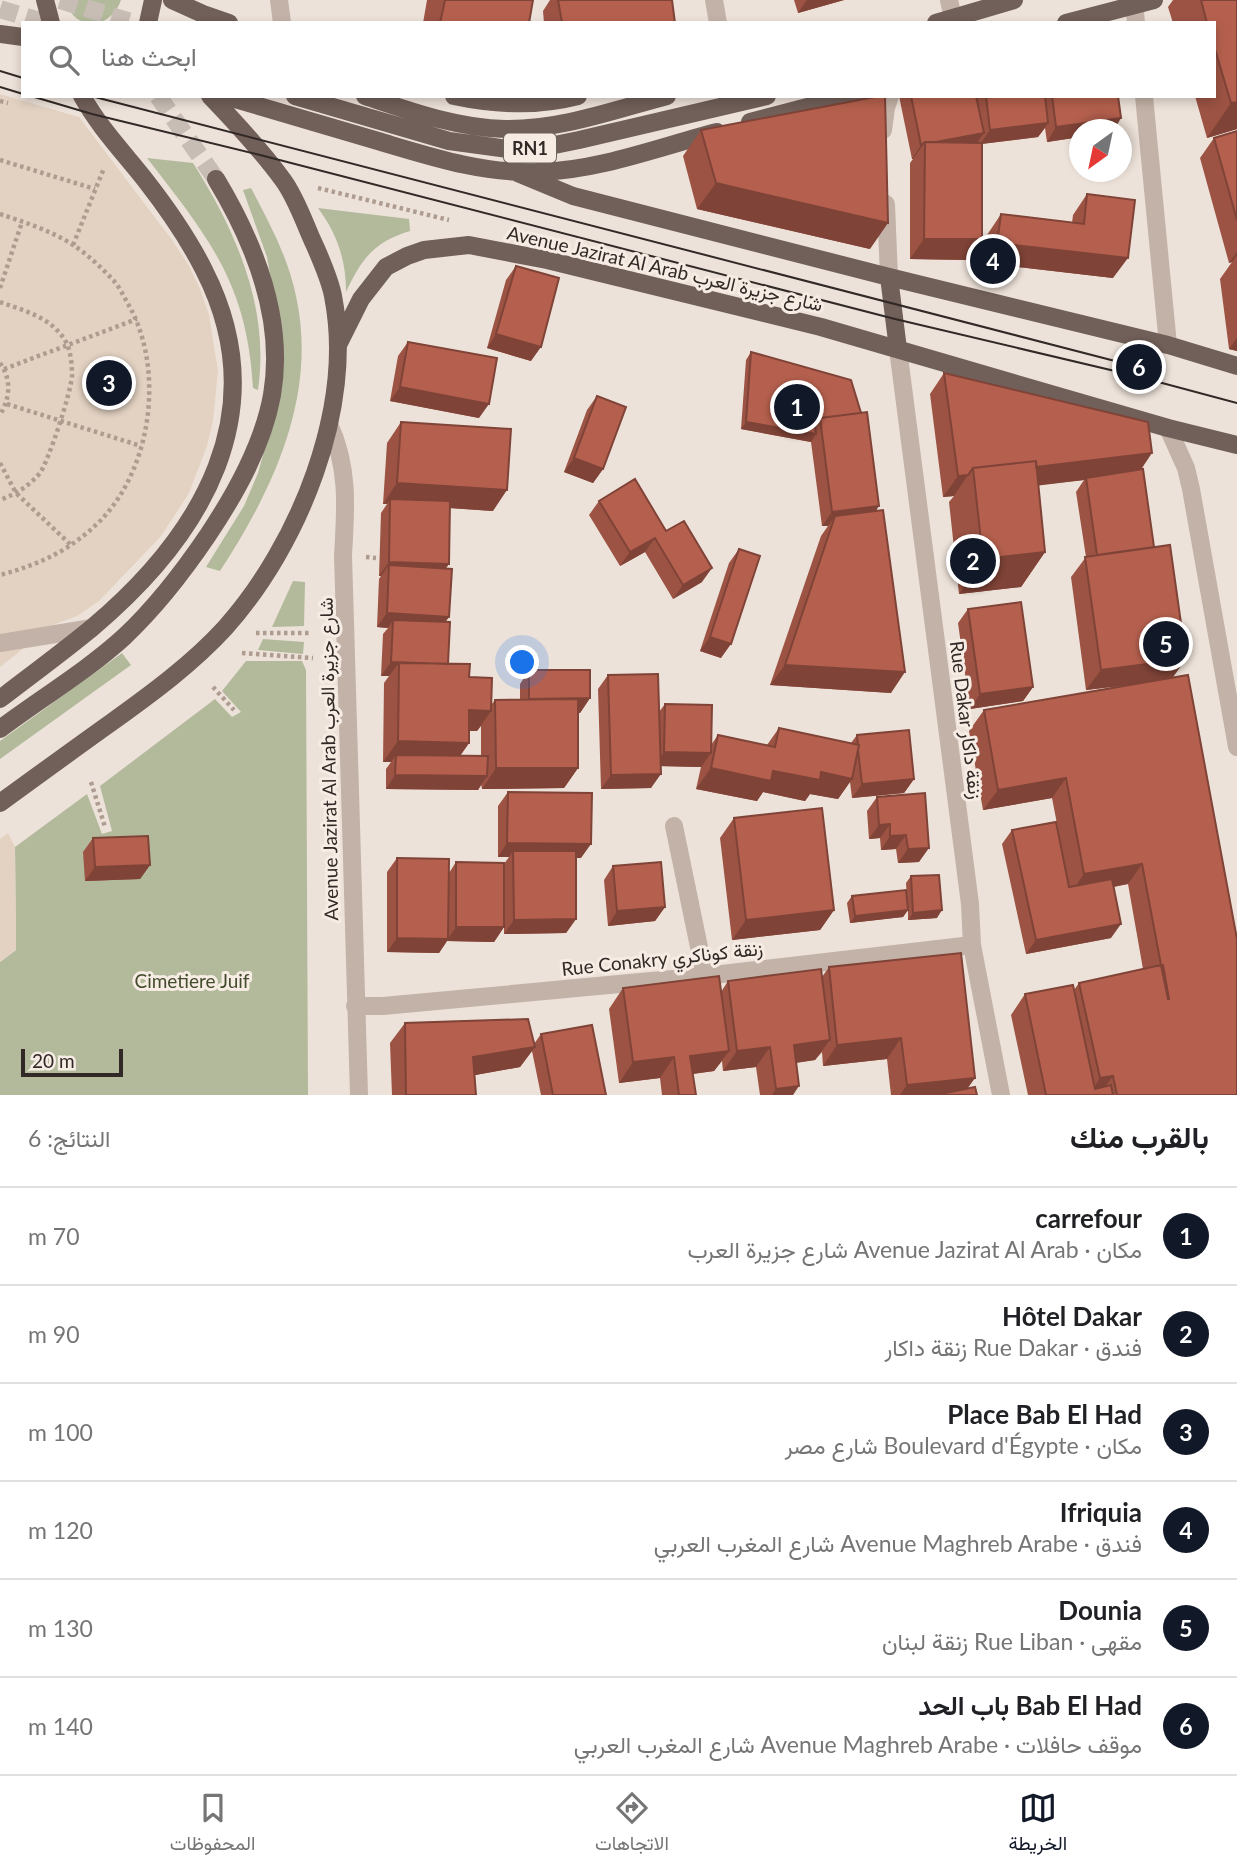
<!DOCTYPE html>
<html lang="ar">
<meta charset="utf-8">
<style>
:root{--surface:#fff;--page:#f6f6f6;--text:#202124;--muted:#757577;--line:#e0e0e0;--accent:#111827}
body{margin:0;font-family:Lato,Vazirmatn,sans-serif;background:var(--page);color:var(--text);direction:rtl}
.compass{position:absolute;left:1069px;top:119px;width:63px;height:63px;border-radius:50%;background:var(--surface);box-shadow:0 4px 10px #0003;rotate:213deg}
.scale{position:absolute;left:21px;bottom:18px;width:102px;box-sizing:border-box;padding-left:7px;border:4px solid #312926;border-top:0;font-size:19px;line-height:24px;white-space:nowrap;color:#312926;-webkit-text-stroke:5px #f6ece4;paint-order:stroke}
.you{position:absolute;left:523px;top:663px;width:24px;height:24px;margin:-18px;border:5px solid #fff;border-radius:50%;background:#1a73e8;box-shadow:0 0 0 10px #1a73e833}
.badge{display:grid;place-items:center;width:46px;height:46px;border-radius:50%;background:var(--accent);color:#fff;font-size:23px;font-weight:700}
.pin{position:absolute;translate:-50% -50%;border:4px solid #fff;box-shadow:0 2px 7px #0006}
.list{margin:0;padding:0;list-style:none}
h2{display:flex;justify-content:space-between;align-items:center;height:91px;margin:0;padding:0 28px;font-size:30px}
h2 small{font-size:23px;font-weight:400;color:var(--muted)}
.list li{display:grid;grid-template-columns:46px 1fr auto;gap:21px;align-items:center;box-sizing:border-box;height:98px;padding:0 28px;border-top:2px solid var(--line)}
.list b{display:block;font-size:26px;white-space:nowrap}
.list p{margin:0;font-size:23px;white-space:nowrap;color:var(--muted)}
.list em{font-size:23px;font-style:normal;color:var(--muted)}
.icon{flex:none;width:38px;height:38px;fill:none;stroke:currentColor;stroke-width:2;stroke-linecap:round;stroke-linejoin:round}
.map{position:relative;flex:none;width:1237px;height:1095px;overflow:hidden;direction:ltr}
.search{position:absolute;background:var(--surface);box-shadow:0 4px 10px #0003;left:21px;right:21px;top:21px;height:77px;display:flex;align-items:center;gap:18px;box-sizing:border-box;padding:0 24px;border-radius:0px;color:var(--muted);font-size:26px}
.sheet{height:679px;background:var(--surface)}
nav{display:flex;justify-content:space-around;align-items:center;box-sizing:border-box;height:98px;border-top:2px solid var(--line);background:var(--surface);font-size:19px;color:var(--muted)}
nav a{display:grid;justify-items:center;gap:4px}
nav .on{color:var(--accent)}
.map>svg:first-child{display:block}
.green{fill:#b2ba9b}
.plaza{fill:#e3d2c2}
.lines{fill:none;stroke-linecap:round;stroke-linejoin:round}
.major-tunnel{stroke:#c7bdb5;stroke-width:18;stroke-dasharray:18 9;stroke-linecap:butt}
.path{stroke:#af9c91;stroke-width:4.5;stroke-dasharray:3.5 3.5;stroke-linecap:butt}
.minor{stroke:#c3b2a7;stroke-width:18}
.major{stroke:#715f59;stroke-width:18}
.tram{stroke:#312926;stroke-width:2}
.wall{fill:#9c5343;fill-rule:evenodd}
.shaded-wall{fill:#7f4337}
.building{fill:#b5604e;stroke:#7f4337;stroke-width:2;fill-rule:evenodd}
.labels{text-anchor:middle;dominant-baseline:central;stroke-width:6;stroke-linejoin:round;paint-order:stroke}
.shield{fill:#f6ece4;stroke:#6c645f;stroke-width:2}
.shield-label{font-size:18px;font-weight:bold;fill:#312926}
.street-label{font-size:19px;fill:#312926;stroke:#f6ece4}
.park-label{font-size:19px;fill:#434c2d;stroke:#f6ece4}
</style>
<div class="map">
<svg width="1237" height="1095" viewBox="0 0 1237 1095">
<rect width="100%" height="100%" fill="#ede2d9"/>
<path class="green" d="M66,0H121C112,30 72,32 66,0Z
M147,158L193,163C236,231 270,308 258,390L253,388C247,283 209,238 147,158Z
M251,188C269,222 288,257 296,296C318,395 273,490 220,571L206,567L244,506L258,473L271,426L278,318L267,257L243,190Z
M318,208L409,219L410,231C374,242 362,258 346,292C346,259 337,234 318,208Z
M293,581L305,582L304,626L272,627Z
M263,639L304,642L303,654L258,650Z
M122,653L131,665L0,759V741Z
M246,661H302L306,670L308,1095H0V962L16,950L15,847L87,794L102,834L112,831L100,786L215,699L232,717L241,712L222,691Z"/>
<path class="plaza" d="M0,94L79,117L172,240L188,264L200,289L209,315L218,371L213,421L207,446L189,493L161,536L99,601L77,616L53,625L0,667Z
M8,833L15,847L16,950L0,962V839Z"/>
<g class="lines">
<path class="major-tunnel" d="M60,0L134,23
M0,9L46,23
M158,96L216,179"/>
<path class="path" d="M0,101L8,103
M0,160L95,189
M318,188L449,220
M0,214C24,222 52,231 73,245C87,254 102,268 113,280C119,286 123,295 127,302C165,366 153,466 101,520C71,550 41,564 0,575
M73,245L104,168
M0,288L22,222
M0,302C25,311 54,318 67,344C71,354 72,365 72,376C71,392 49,460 40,473C29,486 16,494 0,500
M0,363C12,380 10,398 0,415
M4,369L137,319
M7,404L141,446
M0,463L16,493L72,546
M366,557L376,558
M256,633H312
M242,653L313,658
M213,687L234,710
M91,782L105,827"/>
<path class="minor" d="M279,0L282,23
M714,0L718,23
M949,0L953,18
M1134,0L1136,23
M1144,96L1168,345
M883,130L886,108L890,96
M886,204L889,277
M898,349L970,904L972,945L1001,1095
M329,424C349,467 346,508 343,555L359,1095
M1168,428L1186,468L1191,489L1237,747
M0,643L92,628
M674,826L705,976
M355,1006H383L705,976L972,945"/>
<path class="major" d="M45,0L51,23
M172,0L203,14L229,23
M148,23L153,0
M936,23L1014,0
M1066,23L1154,0
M0,34L23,37
M225,96C276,111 327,126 378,141C432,157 483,174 540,172C600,170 659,147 717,132
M295,96L449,141L508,149L540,148L579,140L767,96
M365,96C410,111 457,128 505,129C560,130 614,110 667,96
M454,96C496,105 536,107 578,96
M750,122L819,104L859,96
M515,172L573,196L889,277L1168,345L1237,366
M889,277L898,349
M339,343L361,299L386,267L407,256L424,250L469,245L547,260L821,327L1168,428L1237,445
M0,699C31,675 63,652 93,627C203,534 276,411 204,270C188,238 167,208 146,181C124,153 99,127 82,96
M0,729C40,699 88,670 124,637C157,606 183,572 208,535C236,493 263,445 272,395C285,320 254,242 216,179
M0,803C37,776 74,749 112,722C151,694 192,664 225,628C299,545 355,408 333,296C330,280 322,262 315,246C305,225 297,199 283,180C261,150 236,123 210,96"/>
<path class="tram" d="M0,71L23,78
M0,87L23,94
M31,96L92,114L264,156L895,319L1136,376L1237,403
M91,96L1115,361"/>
</g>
<path class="wall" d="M427,0H533L529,23H423Z
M550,0H672L675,23H544L543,11Z
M794,0H844L798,13Z
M1173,0H1237V129L1207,138L1195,96H1214V23H1173L1168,7Z
M899,96H1118L1080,130V137L1047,142L1045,128L1038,137L982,144L968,260L910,259V163L913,159H912Z
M701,130L870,249L697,209L683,156Z
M1237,131V351L1229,349L1220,279L1232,262L1229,263L1200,158L1214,138Z
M1087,194L1113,278L983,263L987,235L1001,214L1072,223L1073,215Z
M516,266L531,361L487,348L506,280Z
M408,342L479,418L390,401L398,356Z
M751,352L851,380L877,510L891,693L770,685L821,536L828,526H822L811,442L741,429L746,360Z
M944,373L1141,470L1237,1095H1028L1011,1015L1025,994L1074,990L1079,983L1143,969L1128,884L1114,887L1111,938L1026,954L1002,844L1012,830L1058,829L1052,798L983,810L969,731L984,710L1128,685L1086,690L1071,577L1086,557L1076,492L1084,480L1038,485L1045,552L1021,587L959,594L949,502L954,496L943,497L930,394Z
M597,396L603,469L593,483L564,472L587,410Z
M401,422L493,511L450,508L449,564L445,568L446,622L448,664L469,677L491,705L495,700L520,699V684L529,670L590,698L580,713H578V768L564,788L482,789L481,784L478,790L386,789V769L391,762H383L384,683L389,676H381L383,634L388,628L377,627L379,579L381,576H379L381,513L387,504H383L387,443ZM481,726V756H460L469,743V731H477Z
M599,501L666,531L702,582L673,599L645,552L620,566L589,515Z
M739,549L721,658L700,651L729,563Z
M968,609L1033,687L1023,701L970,709L958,623Z
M608,675L659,712L665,704L711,745L718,735L767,745L779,728L851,743L857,735L914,779L904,793L852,798L850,782L838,799L810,794L805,801L763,792L757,801L696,789L701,767L661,766L651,788L601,789L598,689Z
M508,792L581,858H576V919L566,933L504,934V927L494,942L447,941L439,953L387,952V872L397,858L449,873L456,862L504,864L509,857H498V806Z
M925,793L919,862L898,863L896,849L881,850L880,838L869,839L867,811L877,797Z
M734,818L834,910L820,930L732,940L720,838Z
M93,838L150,865L140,879L85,881L83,852Z
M613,866L665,907L655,921L608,926L604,880Z
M911,876L937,918L908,920V910L903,917L850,923L847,903L852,896L907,899L906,883Z
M829,967L968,1089L977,1095H891L887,1059L823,1066L822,1052L815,1060L796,1063L793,1095H760L756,1067L723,1071L722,1061L714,1071L693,1074L696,1095H662L660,1078L619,1083L609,1009L623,988L721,992L728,981L822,977Z
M405,1023L534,1044L541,1034L606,1095H541L532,1051L520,1067L475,1075L476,1095H392L390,1043Z"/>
<path class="shaded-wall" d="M807,0H844L798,13Z
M1237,102V129L1207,138L1231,103Z
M1121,118L1114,130H1080V137L1047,142L1056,127Z
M1048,123L1038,137L980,144L990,130Z
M984,133L974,147L925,145Z
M921,145H923L913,159H912Z
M716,183L888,223L870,249L697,209Z
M924,239H982L968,260L910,259Z
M997,243L1128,258L1113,278L983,263Z
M1237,252V255L1232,262L1229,263Z
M496,334L541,347L531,361L487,348Z
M1237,338V351L1229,349Z
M400,387L489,404L479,418L390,401Z
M746,422L816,434L811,442L741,429Z
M1152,453L1138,474L1086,478L1084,480L976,493L974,474Z
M574,458L603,469L593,483L564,472Z
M968,475L954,496L943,497L958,476Z
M397,483L507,490L493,511L390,504V499L387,504H383Z
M879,506L870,520L835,516L828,526H822L832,512Z
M655,538L645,552L620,566L630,552Z
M1045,552L1021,587L959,594L983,559Z
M389,562L449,564L439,578L389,565L381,576H379Z
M712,568L702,582L673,599L683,585Z
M387,613L449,617L439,631L393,620L388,628L377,627Z
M710,637L731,644L721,658L700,651Z
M1186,659L1171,680L1086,690L1101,670Z
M391,662L448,664L399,663L389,676H381Z
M785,665L905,672L891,693L770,685Z
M1033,687L1023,701L970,709L980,694Z
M590,698L580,713H519L529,699Z
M469,710L491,711L477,731L455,730Z
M398,741L469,743L455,763L396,755L391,762H383Z
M664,752L711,753L701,767L655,766Z
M496,768H578L564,788L482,789Z
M711,768L821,772L852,779L838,799L810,794L805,801L763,792L757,801L696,789Z
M661,774L651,788L601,789L611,775Z
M395,775L487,776L478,790L386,789Z
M1066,778L1052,798L983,810L998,790Z
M914,779L904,793L852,798L862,784Z
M890,824L880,838L869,839L879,825Z
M906,835L896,849L881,850L890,836Z
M507,843L591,844L581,858L513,857V851L509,857H498Z
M929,848L919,862L898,863L908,849Z
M1142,864L1128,884L1070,894L1084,874Z
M150,865L140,879L85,881L95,867Z
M665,907L655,921L608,926L617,911Z
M834,910L820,930L732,940L746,920Z
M908,910L903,917L850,923L855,916Z
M942,910L937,918L908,920L913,913Z
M576,919L566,933L504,934L514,920Z
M1121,924L1111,938L1026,954L1036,940Z
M456,927H504L494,942L447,941L439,953L387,952L397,938L448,939Z
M901,1038L887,1059L823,1066L837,1045Z
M830,1040L815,1060L779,1065L794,1045Z
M535,1047L520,1067L459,1078L473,1057Z
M770,1047L756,1067L723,1071L737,1051Z
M729,1051L714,1071L676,1076L690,1056Z
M674,1057L660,1078L619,1083L633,1062Z
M1113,1076L1099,1095H1089L1100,1078Z
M975,1078L963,1095H900L907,1085Z
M799,1086L793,1095H772L776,1089Z"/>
<path class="building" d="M445,0H533L529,23H440Z
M558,0H672L675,23H562Z
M1201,0H1237V102L1231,103L1214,46V23H1207Z
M880,96H885L888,223L716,183L701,130Z
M911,96H976L984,133L936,142H925L921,145Z
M986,96H1045L1048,123L990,130Z
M1052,96H1118L1121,118L1056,127Z
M1237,131V220L1214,138Z
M925,142L982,143V239H924Z
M1087,194L1135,200L1128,258L997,243L1001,214L1084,224Z
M516,266L559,278L541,347L496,334Z
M408,342L497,358L489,404L400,387Z
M751,352L851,380L861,413L820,418L815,425L816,434L746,422Z
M944,373L1148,422L1152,453L1036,467V461L973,468L968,475L958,476Z
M597,396L626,407L603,469L574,458Z
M867,412L879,506L832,512L820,418Z
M401,422L511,429L507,490L397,483Z
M1036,461L1045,552L983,559L973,468Z
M1143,469L1154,547L1097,555L1086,478Z
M635,479L666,531L684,521L712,568L683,585L655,538L630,552L599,501Z
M390,499L450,501L449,564L389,562Z
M883,510L905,672L785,665L835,516Z
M1170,545L1186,659L1101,670L1085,557Z
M739,549L760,556L731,644L710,637Z
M389,565L452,569L449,617L387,613Z
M1021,602L1033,687L980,694L968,609Z
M393,620L450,622L448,664L391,662Z
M399,663L470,664L469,677L492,678L491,711L469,710V743L398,741Z
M529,670H590V698L529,699Z
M658,674L661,774L611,775L608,675Z
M1188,675L1237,939V1095H1117L1113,1076L1100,1078L1079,983L1161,965L1142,864L1084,874L1066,778L998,790L984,710ZM1161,965H1163L1169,999H1168Z
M578,699V768H496L495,700Z
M665,704L712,705L711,753L664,752Z
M779,728L859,745L852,779L821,772L820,780L773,771L771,781L711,768L718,735L775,747Z
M909,730L914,779L862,784L858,750L859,745H858L857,735Z
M396,755L488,756L487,776L395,775Z
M508,792L592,793L591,844L507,843Z
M925,793L929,848L908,849L906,835L890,836V824L879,825L877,797Z
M822,808L834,910L746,920L734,818Z
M1056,822L1069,887L1112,879L1121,924L1036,940L1012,830Z
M148,836L150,865L95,867L93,838Z
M513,851H576V919L514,920Z
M397,858L449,859L448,939L397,938Z
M456,862L504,863V927H456Z
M661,862L665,907L617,911L613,866Z
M939,875L942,910L913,913L911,876Z
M906,890L908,910L855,916L852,896Z
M961,953L975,1078L907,1085L901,1038L837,1045L829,967Z
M821,969L830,1040L794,1045L799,1086L776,1089L770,1047L737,1051L728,981Z
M719,976L729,1051L690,1056L696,1095H679L674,1057L633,1062L623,988Z
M1073,985L1095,1089L1111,1085L1113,1095H1046L1025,994Z
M528,1019L535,1047L473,1057L476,1095H406L405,1023Z
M592,1025L606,1095H553L541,1034Z
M975,1087L977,1095H936Z"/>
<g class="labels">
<rect class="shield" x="504" y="133.5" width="52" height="29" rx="5"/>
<g class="shield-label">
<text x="530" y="148">RN1</text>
</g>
<g class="street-label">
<text transform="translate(665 268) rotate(13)">Avenue Jazirat Al Arab شارع جزيرة العرب</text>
<text transform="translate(967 720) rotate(83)">Rue Dakar زنقة داكار</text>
<text transform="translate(328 759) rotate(-91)">Avenue Jazirat Al Arab شارع جزيرة العرب</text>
<text transform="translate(662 958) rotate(-6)">Rue Conakry زنقة كوناكري</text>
</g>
<g class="park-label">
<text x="192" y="980">Cimetiere Juif</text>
</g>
</g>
</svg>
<svg class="compass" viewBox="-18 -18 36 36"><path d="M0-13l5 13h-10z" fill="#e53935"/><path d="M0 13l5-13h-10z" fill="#757577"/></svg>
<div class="scale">20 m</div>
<div class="you"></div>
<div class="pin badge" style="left:797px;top:407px">1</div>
<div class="pin badge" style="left:973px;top:561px">2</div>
<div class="pin badge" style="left:109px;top:383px">3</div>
<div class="pin badge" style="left:993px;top:261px">4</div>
<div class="pin badge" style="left:1166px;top:644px">5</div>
<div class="pin badge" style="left:1139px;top:367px">6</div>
<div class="search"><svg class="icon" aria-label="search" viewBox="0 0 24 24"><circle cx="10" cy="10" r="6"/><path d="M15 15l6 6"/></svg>ابحث هنا</div>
</div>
<section class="sheet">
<h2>بالقرب منك<small>النتائج: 6</small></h2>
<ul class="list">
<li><span class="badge">1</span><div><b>carrefour</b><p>مكان · Avenue Jazirat Al Arab شارع جزيرة العرب</p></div><em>70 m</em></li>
<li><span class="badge">2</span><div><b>Hôtel Dakar</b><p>فندق · Rue Dakar زنقة داكار</p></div><em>90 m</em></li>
<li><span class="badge">3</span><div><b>Place Bab El Had</b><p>مكان · Boulevard d'Égypte شارع مصر</p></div><em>100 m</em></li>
<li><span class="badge">4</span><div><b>Ifriquia</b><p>فندق · Avenue Maghreb Arabe شارع المغرب العربي</p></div><em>120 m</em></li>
<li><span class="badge">5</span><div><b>Dounia</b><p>مقهى · Rue Liban زنقة لبنان</p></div><em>130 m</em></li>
<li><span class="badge">6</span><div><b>Bab El Had باب الحد</b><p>موقف حافلات · Avenue Maghreb Arabe شارع المغرب العربي</p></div><em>140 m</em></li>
</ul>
</section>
<nav>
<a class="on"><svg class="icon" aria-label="map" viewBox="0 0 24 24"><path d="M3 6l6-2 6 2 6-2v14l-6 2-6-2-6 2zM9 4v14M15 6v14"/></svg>الخريطة</a>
<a><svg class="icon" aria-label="directions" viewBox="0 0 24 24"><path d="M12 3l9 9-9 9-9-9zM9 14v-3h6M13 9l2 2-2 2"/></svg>الاتجاهات</a>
<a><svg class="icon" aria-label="saved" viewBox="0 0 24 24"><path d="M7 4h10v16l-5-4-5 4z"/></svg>المحفوظات</a>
</nav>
